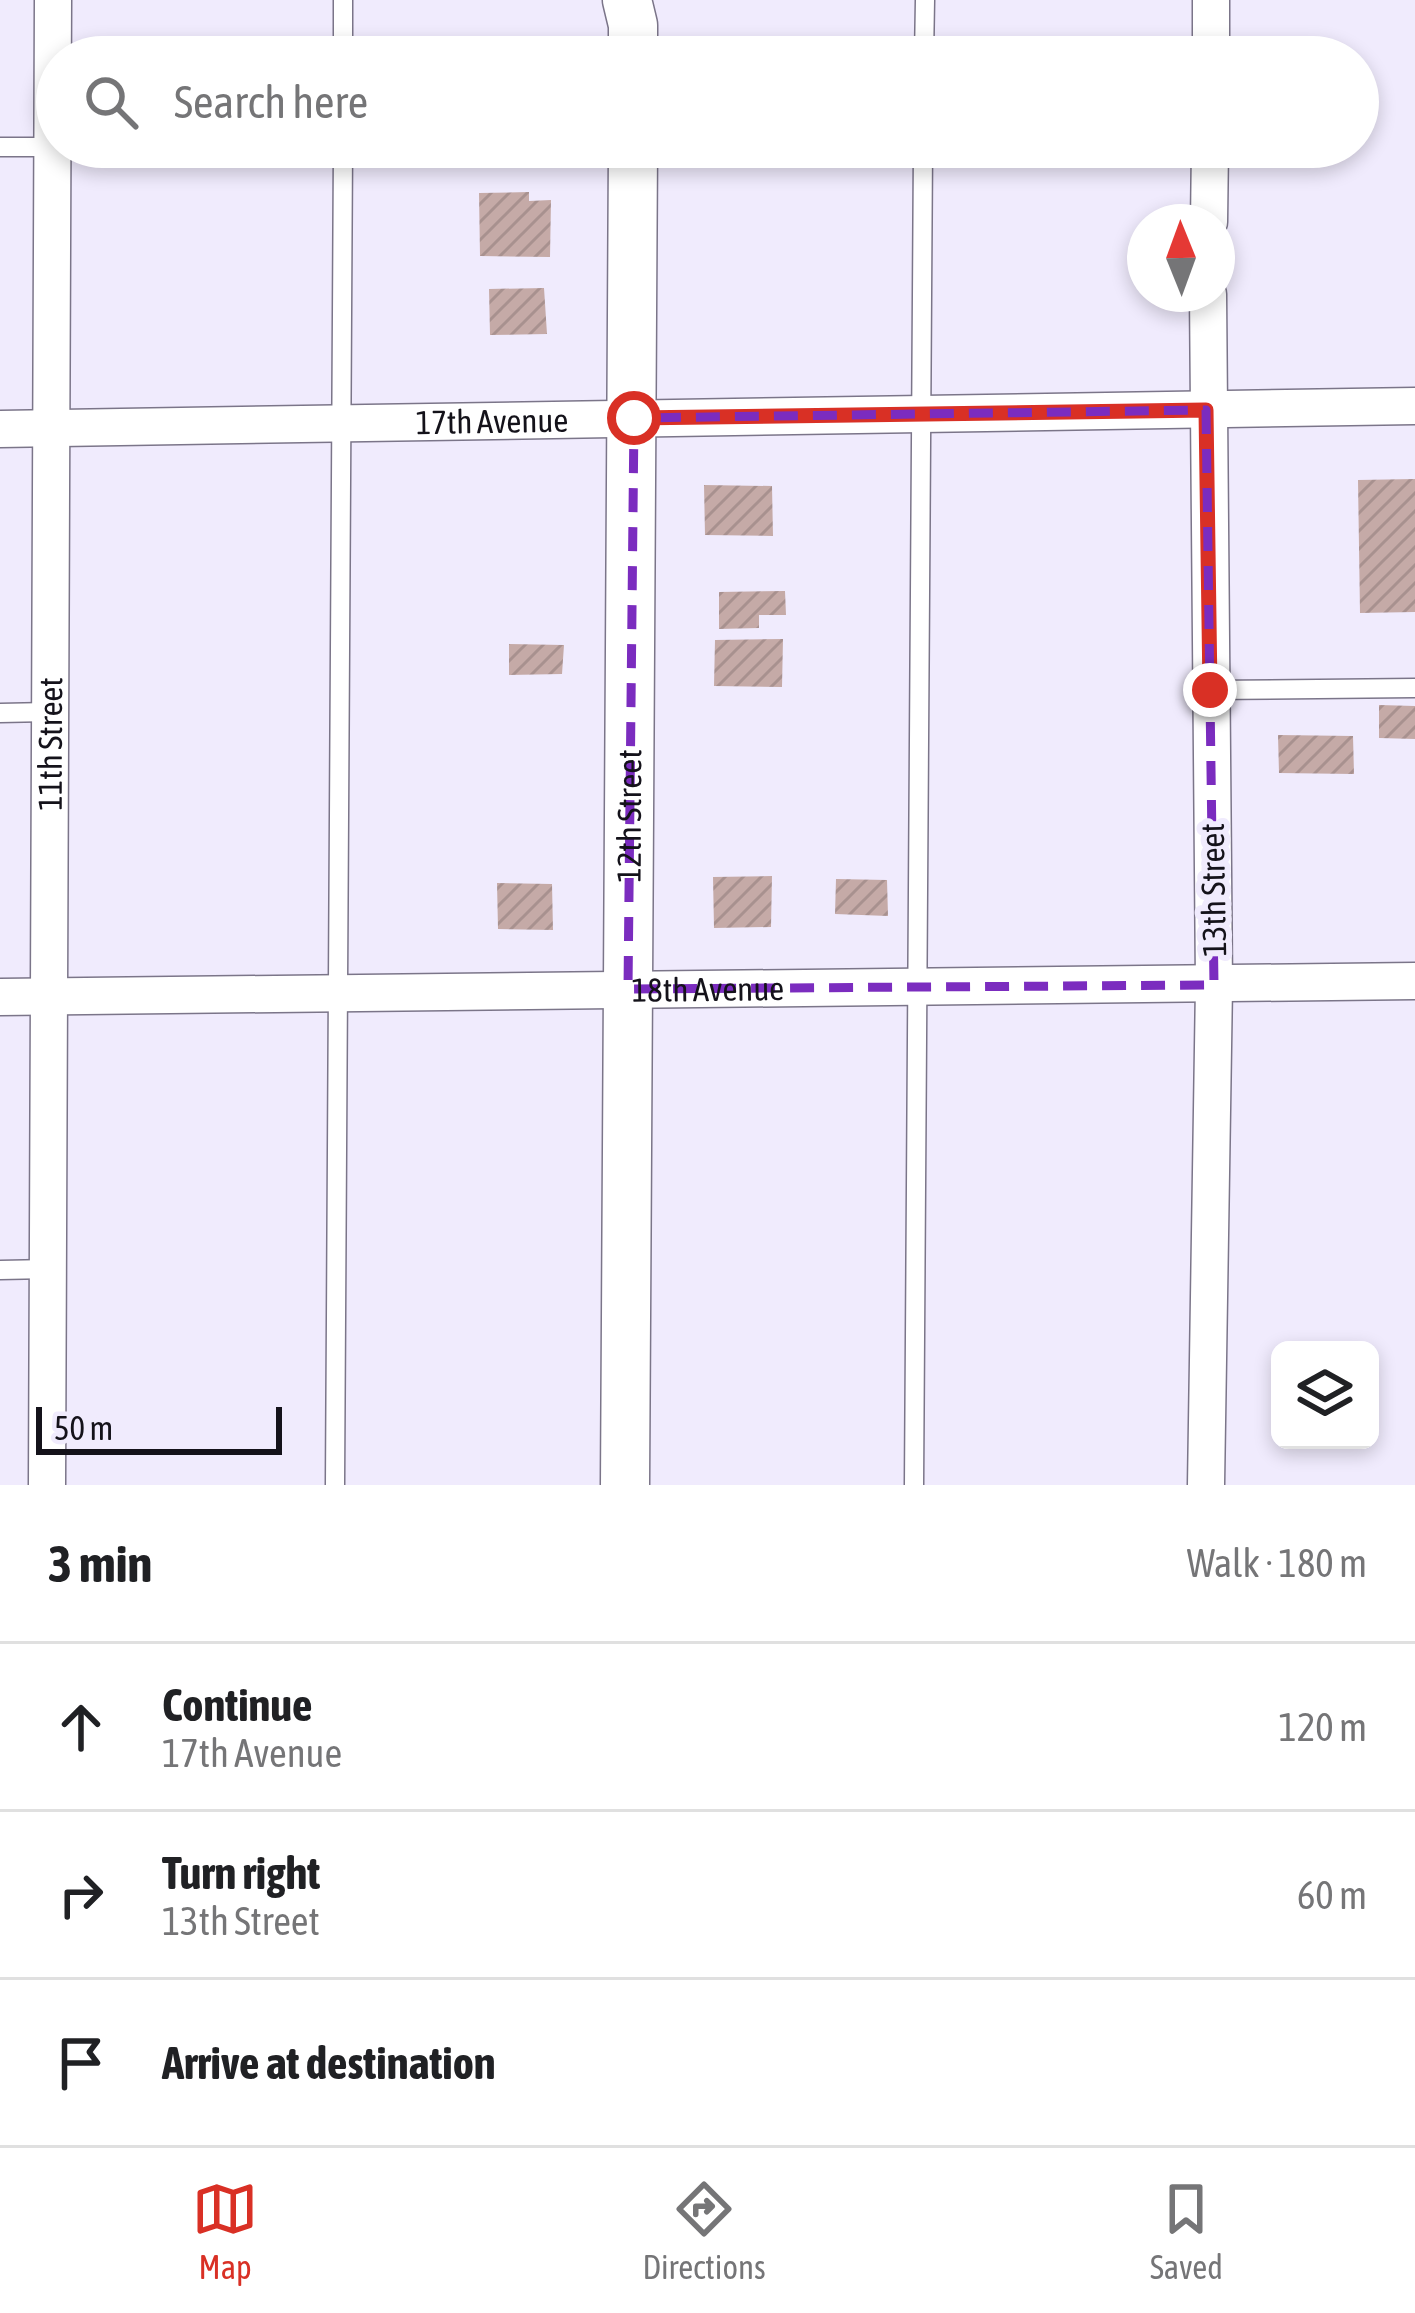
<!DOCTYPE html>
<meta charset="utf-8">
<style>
:root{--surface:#fff;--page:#f6f6f6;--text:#202124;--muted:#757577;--line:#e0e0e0;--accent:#d93025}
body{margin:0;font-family:"Asap Condensed",sans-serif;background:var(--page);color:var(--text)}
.controls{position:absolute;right:36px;bottom:36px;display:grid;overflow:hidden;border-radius:18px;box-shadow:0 6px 18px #0003}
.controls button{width:108px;height:108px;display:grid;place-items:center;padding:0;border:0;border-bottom:3px solid var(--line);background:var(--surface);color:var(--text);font:60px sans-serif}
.compass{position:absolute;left:1127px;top:204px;width:108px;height:108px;border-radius:50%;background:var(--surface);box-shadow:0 6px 18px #0003;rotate:359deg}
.scale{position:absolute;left:36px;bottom:30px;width:246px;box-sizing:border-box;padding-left:12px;border:6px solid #14121a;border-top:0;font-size:33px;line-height:42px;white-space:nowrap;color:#14121a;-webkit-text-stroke:9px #f0ebfd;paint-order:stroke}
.stop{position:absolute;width:36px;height:36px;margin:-27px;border:9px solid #d93025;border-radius:50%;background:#fff}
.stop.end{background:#d93025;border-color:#fff;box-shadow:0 3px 12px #0008}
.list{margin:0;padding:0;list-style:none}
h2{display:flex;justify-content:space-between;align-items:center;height:156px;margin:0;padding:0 48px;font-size:51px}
h2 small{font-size:39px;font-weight:400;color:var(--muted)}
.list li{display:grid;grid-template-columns:78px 1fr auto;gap:36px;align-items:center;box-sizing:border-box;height:168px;padding:0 48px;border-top:3px solid var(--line)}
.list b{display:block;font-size:45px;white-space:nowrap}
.list p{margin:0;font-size:39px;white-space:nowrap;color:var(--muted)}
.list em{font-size:39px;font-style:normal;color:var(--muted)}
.icon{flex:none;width:66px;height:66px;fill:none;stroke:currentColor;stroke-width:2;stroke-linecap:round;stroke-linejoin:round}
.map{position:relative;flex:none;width:1415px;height:1485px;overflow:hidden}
.search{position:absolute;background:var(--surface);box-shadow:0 6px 18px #0003;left:36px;right:36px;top:36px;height:132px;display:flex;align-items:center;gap:30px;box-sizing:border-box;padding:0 42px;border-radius:66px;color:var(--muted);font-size:45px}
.sheet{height:660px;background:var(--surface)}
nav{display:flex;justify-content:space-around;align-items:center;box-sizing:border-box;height:168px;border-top:3px solid var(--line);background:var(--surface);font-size:33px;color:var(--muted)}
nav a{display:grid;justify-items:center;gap:6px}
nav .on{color:var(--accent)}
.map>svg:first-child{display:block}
.building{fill:url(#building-hatch)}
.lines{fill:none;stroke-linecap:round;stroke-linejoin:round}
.service-casing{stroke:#7b7589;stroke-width:21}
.minor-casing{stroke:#7b7589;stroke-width:39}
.tertiary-casing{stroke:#7b7589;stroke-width:51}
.service{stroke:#fff;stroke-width:18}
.minor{stroke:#fff;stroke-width:36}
.tertiary{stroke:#fff;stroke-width:48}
.route{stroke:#d93025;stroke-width:15}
.marked{fill:none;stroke:#7b2cbf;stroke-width:9;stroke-dasharray:24 15;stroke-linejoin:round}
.labels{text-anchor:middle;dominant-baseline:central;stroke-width:12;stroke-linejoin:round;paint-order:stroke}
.street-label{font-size:33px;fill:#14121a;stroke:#f0ebfd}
</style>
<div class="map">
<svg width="1415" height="1485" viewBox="0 0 1415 1485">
<defs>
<pattern id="building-hatch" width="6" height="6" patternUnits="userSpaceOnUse" patternTransform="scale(3)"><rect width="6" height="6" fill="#c5aaa7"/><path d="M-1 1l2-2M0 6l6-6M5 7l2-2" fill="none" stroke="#a8918f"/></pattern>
</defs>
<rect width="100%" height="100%" fill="#f0ebfd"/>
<path class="building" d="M529,192V201L551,200L550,257L480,256L479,193Z
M544,288L547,334L490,335L489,289Z
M1415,479V612L1360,613L1358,480Z
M704,485L772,486L773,536L705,535Z
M785,591L786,615H759V628L719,629V592Z
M783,639L782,687L714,686L715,640Z
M509,644L564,645L562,674L509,675Z
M1379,705L1415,706V739L1379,738Z
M1278,735L1353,736L1354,774L1279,773Z
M772,876L771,927L714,928L713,877Z
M836,879L887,880L888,916L835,914Z
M497,883L552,884L553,930L498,929Z"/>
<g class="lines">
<g class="service-casing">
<path id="service" d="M343,57V0
M924,57L925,0
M0,147H52
M1210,690L1415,688
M0,713L48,712
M0,1270L49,1269
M335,1485L343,147
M914,1485L923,147"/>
</g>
<g class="minor-casing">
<g id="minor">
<path d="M1211,57V0"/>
<path d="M1209,222L1210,147"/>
<path id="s1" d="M0,429L1415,406"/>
<path id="s2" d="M0,997L1415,981"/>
<path id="s3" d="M47,1485L53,0"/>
<path d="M1206,1485L1214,985L1208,294"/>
</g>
</g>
<g class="tertiary-casing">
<g id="tertiary">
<path d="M627,0L633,25V57"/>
<path id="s4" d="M625,1485L633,147"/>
</g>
</g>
<use href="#service" class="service"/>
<use href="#minor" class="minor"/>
<use href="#tertiary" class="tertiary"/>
</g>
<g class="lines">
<path class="route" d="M634,418L1206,410L1210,690"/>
</g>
<path class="marked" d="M1206,410L1214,985L628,989L634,418Z"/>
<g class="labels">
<g class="street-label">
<text stroke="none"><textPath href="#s1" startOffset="492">17th Avenue</textPath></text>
<text stroke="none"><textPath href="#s3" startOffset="741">11th Street</textPath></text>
<text stroke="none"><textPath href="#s4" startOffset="669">12th Street</textPath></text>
<text transform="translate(1213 890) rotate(-91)">13th Street</text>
<text stroke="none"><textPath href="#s2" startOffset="708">18th Avenue</textPath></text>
</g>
</g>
</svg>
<div class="controls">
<button><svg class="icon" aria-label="layers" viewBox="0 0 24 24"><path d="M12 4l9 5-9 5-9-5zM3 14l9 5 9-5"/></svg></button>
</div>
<svg class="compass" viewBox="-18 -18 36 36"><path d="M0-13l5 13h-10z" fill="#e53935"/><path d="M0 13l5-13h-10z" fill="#757577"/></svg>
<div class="scale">50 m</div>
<div class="stop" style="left:634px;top:418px"></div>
<div class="stop end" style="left:1210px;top:690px"></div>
<div class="search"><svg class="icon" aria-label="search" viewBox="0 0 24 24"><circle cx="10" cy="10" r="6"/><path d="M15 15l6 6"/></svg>Search here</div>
</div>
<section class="sheet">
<h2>3 min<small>Walk · 180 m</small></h2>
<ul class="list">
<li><svg class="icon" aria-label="ahead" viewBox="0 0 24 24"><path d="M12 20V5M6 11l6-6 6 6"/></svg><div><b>Continue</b><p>17th Avenue</p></div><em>120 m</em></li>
<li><svg class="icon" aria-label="right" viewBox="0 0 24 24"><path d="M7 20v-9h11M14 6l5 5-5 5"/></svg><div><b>Turn right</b><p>13th Street</p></div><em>60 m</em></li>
<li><svg class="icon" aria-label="arrive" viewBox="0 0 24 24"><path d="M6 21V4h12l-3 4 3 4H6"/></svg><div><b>Arrive at destination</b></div></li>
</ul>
</section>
<nav>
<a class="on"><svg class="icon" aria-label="map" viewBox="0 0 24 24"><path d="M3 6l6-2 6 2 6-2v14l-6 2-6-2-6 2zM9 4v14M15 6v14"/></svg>Map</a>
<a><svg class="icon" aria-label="directions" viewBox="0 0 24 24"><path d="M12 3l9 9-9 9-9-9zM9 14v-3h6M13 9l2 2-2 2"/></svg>Directions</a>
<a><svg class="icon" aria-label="saved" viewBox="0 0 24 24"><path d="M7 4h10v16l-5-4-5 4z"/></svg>Saved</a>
</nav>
